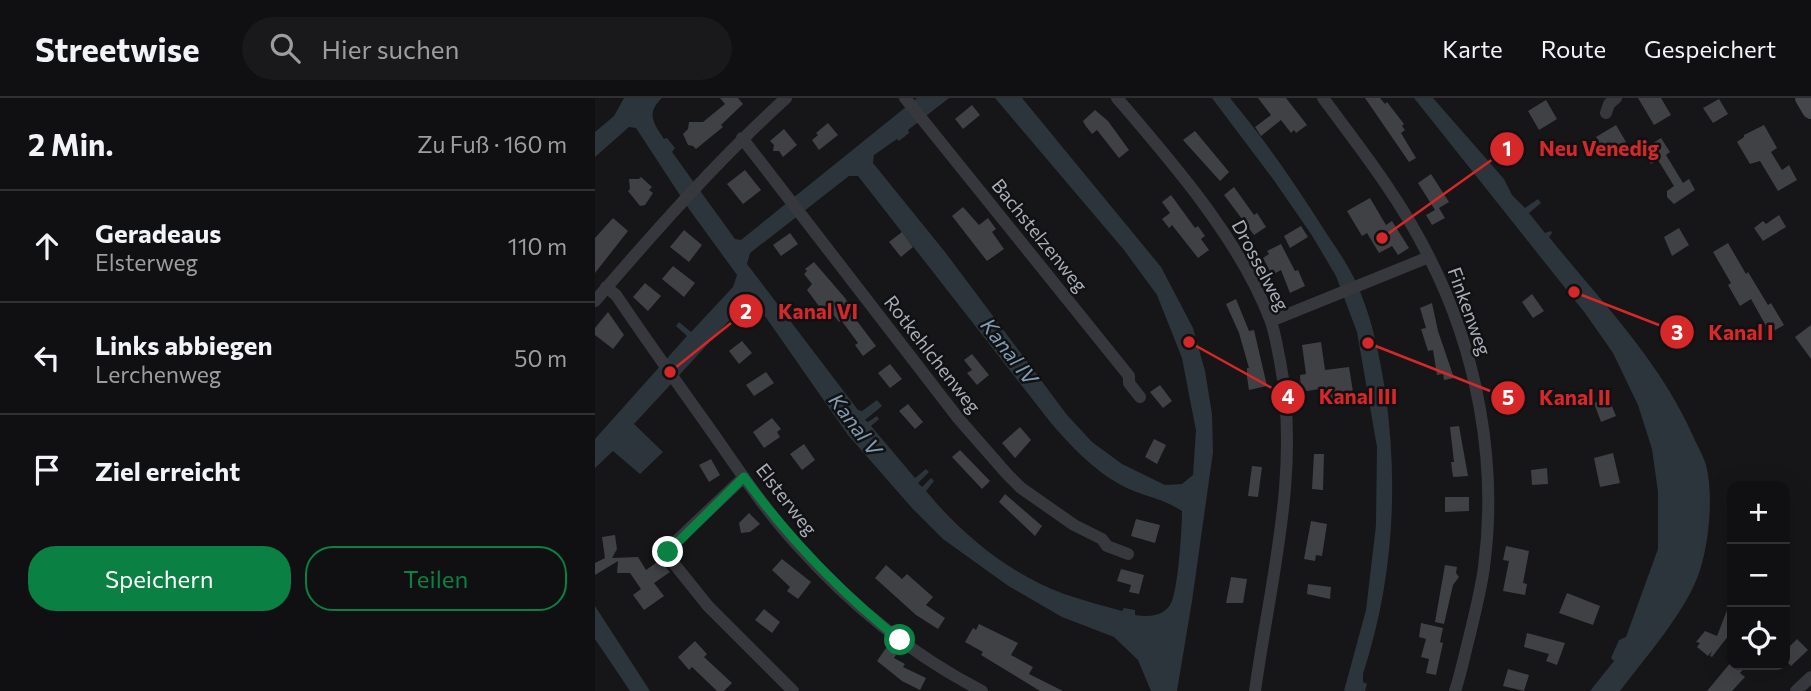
<!DOCTYPE html>
<html lang="de">
<meta charset="utf-8">
<style>
:root{--surface:#101012;--page:#19191b;--text:#f1f3f6;--muted:#9c9d9f;--line:#303032;--accent:#0b8043}
body{margin:0;font-family:Commissioner,sans-serif;background:var(--page);color:var(--text)}
.controls{position:absolute;right:21px;bottom:21px;display:grid;overflow:hidden;border-radius:14px;box-shadow:0 7px 28px #0002}
.controls button{width:63px;height:63px;display:grid;place-items:center;padding:0;border:0;border-bottom:2px solid var(--line);background:var(--surface);color:var(--text);font:35px sans-serif}
.stop{position:absolute;width:21px;height:21px;margin:-16px;border:5px solid #0b8043;border-radius:50%;background:#fff}
.stop.end{background:#0b8043;border-color:#fff;box-shadow:0 2px 7px #0008}
.list{margin:0;padding:0;list-style:none}
h2{display:flex;justify-content:space-between;align-items:center;height:91px;margin:0;padding:0 28px;font-size:30px}
h2 small{font-size:23px;font-weight:400;color:var(--muted)}
.list li{display:grid;grid-template-columns:46px 1fr auto;gap:21px;align-items:center;box-sizing:border-box;height:112px;padding:0 28px;border-top:2px solid var(--line)}
.list b{display:block;font-size:26px;white-space:nowrap}
.list p{margin:0;font-size:23px;white-space:nowrap;color:var(--muted)}
.list em{font-size:23px;font-style:normal;color:var(--muted)}
.actions{display:flex;gap:14px;padding:21px 28px}
.actions a{flex:1;padding:16px 0;border:2px solid var(--accent);border-radius:28px;text-align:center;font-size:24px;color:var(--accent)}
.actions .main{background:var(--accent);color:#fff}
.icon{flex:none;width:38px;height:38px;fill:none;stroke:currentColor;stroke-width:2;stroke-linecap:round;stroke-linejoin:round}
.map{position:relative;flex:none;width:1216px;height:593px;overflow:hidden}
header{display:flex;align-items:center;gap:42px;box-sizing:border-box;height:98px;padding:0 35px;background:var(--surface);border-bottom:2px solid var(--line)}
header strong{font-size:33px}
nav{display:flex;gap:38px;margin-inline-start:auto;font-size:24px}
.search{width:490px;height:63px;background:var(--page);display:flex;align-items:center;gap:18px;box-sizing:border-box;padding:0 24px;border-radius:38px;color:var(--muted);font-size:26px}
main{display:flex}
aside{flex:1;background:var(--surface)}
.map>svg:first-child{display:block}
.water{fill:#2c353c;fill-rule:evenodd}
.building{fill:#404145}
.lines{fill:none;stroke-linecap:round;stroke-linejoin:round}
.street{stroke:#37383d;stroke-width:12}
.secondary{stroke:#45474d;stroke-width:18}
.route{stroke:#0b8043;stroke-width:9}
.labels{text-anchor:middle;dominant-baseline:central;stroke-width:5;stroke-linejoin:round;paint-order:stroke}
.street-label{font-size:19px;fill:#a8adb8;stroke:#111113}
.water-label{font-size:21px;font-style:italic;fill:#7f9bb3;stroke:#111113}
.leader{fill:none;stroke:#d62828;stroke-width:2.5}
.callout-dot{fill:#d62828;stroke:#111113;stroke-width:2.5}
.mark-label{font-size:21px;text-anchor:middle;font-weight:bold;fill:#fff}
.callout-label{font-size:21px;text-anchor:middle;font-weight:bold;fill:#d62828;stroke:#111113;stroke-width:5;stroke-linejoin:round;paint-order:stroke}
</style>
<header>
<strong>Streetwise</strong>
<div class="search"><svg class="icon" aria-label="search" viewBox="0 0 24 24"><circle cx="10" cy="10" r="6"/><path d="M15 15l6 6"/></svg>Hier suchen</div>
<nav><a>Karte</a><a>Route</a><a>Gespeichert</a></nav>
</header>
<main>
<aside>
<h2>2 Min.<small>Zu Fuß · 160 m</small></h2>
<ul class="list">
<li><svg class="icon" aria-label="ahead" viewBox="0 0 24 24"><path d="M12 20V5M6 11l6-6 6 6"/></svg><div><b>Geradeaus</b><p>Elsterweg</p></div><em>110 m</em></li>
<li><svg class="icon" aria-label="left" viewBox="0 0 24 24"><path d="M17 20v-9H6M10 6l-5 5 5 5"/></svg><div><b>Links abbiegen</b><p>Lerchenweg</p></div><em>50 m</em></li>
<li><svg class="icon" aria-label="arrive" viewBox="0 0 24 24"><path d="M6 21V4h12l-3 4 3 4H6"/></svg><div><b>Ziel erreicht</b></div></li>
</ul>
<div class="actions"><a class="main">Speichern</a><a>Teilen</a></div>
</aside>
<div class="map">
<svg width="1216" height="593" viewBox="0 0 1216 593">
<rect width="100%" height="100%" fill="#161618"/>
<path class="water" d="M29,0H67C51,15 58,25 69,41L72,40L80,50L77,54L140,141L146,142L322,0H354L313,32L314,35L304,43L302,41L279,57L278,65L350,154L472,317L497,344L527,366L570,387L587,386L598,377L601,332L595,302L587,260L562,197L529,152L400,0H427L566,169L598,230L610,273L617,316L618,354L597,503L582,593H556L543,562L519,539L467,519L412,487L348,441L317,410L253,337L163,208L157,205L149,206C112,247 76,286 39,326L68,354L45,376L18,353L0,370V341L92,238L81,228L84,224L96,234L138,189L142,177L94,111L41,30L34,29L0,59V34L19,18ZM254,78H263L456,325C476,348 498,372 526,387C546,398 568,400 587,413C587,430 583,495 575,507C567,519 552,519 540,517V512L529,510L527,513C508,508 488,502 469,496C415,476 367,437 331,393L339,383L336,380L327,389L323,385L334,374L331,371L320,380L276,328L284,321L282,318L273,324L270,322L287,308L282,302L267,313L263,312L152,166L155,155Z
M617,0H635C669,41 700,85 728,130C739,147 750,162 759,180C776,215 784,254 790,292C804,388 798,484 768,576V584L772,586L770,593H749L771,512L781,427L782,349L762,234L741,178L716,136L678,81Z
M819,0H838L909,81L917,97L930,110L943,101L946,105L934,115L950,135L956,133L957,135L954,139C1005,202 1065,263 1098,338C1102,347 1108,357 1111,367C1119,398 1114,448 1103,478C1088,517 1050,560 1025,593H995L1019,563L1016,560L1024,542L1031,539L1063,451V394L1057,351L1043,307L1018,255L990,215Z
M0,508L55,593H35L0,541Z"/>
<path class="building" d="M125,0H143L148,6L126,27L128,29L101,51L98,48L93,47L88,36L93,31L94,24H108L130,6Z
M663,0H691L712,27L701,35L699,32L696,35L686,22L666,38L660,29L676,17Z
M770,0H785L790,6L792,4L809,26L807,28L810,32L806,35L821,60L814,64Z
M1043,0H1066L1076,17L1059,27Z
M1124,1L1133,16L1118,25L1108,10Z
M951,2L962,21L944,32L933,13Z
M377,7L385,17L368,31L360,21Z
M500,12L513,23L534,52L524,60L502,32L497,36L490,27L488,23Z
M233,25L243,37L224,52L217,42L223,37L221,35Z
M1021,27L1031,44L1011,56L1001,39Z
M1169,27L1182,50L1176,54L1187,72L1194,67L1202,82L1183,93L1165,63L1155,66L1142,44L1149,39V37Z
M189,31L202,47L188,59L184,53H178L179,47L175,43Z
M600,33L634,74L625,83L588,42Z
M1066,40L1075,54L1071,57L1088,85L1094,81L1100,92L1079,106L1072,99V93L1079,88L1063,62L1056,66L1047,52Z
M150,72L166,92L148,106L132,86Z
M836,76L854,104L844,110L850,120L837,127L831,117L840,112L823,85Z
M46,79L57,89L54,92L58,95L50,107L45,108L33,93L35,91L34,81H44Z
M639,89L659,117L662,115L671,129L659,137L629,97Z
M576,97L600,130L603,128L610,138L606,141L614,152L603,160L577,127L574,130L567,121L575,115L567,104Z
M775,100L791,127L797,123L814,150L803,157L797,148L784,155L772,135L767,138L752,113Z
M368,109L384,127L393,120L401,131L397,134L409,151L392,163L357,118Z
M1184,117L1191,129L1168,143L1159,130L1168,123L1171,126Z
M18,120L33,133L0,175V140Z
M706,128L713,139L695,150L689,138Z
M1084,130L1094,147L1077,158L1069,139Z
M89,132L107,147L94,164L75,149Z
M307,134L318,149L306,159L294,144Z
M195,135L203,146L186,158L178,147Z
M1133,145L1151,176L1153,174L1173,207L1176,205L1189,227L1175,235L1156,201L1145,208L1133,187L1136,185L1118,154Z
M686,146L700,173L703,172L710,188L695,195L686,172L677,177L668,160L674,156L672,153Z
M219,164L250,200L264,221L262,223L281,248L268,258L260,247L263,245L246,222L244,224L234,211L229,215L212,192L217,186L209,176L212,173L210,171Z
M78,168L100,185L89,199L67,181Z
M50,185L66,198L53,213L38,199Z
M937,196L949,213L938,220L927,204Z
M641,201L654,233L659,232L672,288L654,292L652,279V270H654L644,235L631,206Z
M837,205L843,233L859,280L849,282L848,276L842,277L838,252L833,253L826,231L831,230L825,210Z
M13,214L29,237L18,251L0,237V230Z
M1216,227V261L1200,239Z
M147,243L157,255L144,266L134,253Z
M726,244L730,272L754,269L759,300L742,302V306H730V290L706,294L705,277L711,276L707,247Z
M377,256L394,277L382,287L372,275L377,272L369,262Z
M295,266L307,281L295,290L283,275Z
M171,274L179,285L159,298L151,287Z
M565,287L577,303L568,310L555,294Z
M1013,299L1021,318L1006,324L999,305Z
M313,306L328,324L320,331L304,313Z
M177,320L186,331L182,334L185,339L169,350L158,334Z
M864,328L873,378L858,379L856,364H859L855,329Z
M425,329L436,342L420,360L407,345Z
M559,341L571,347L562,366L550,359Z
M209,346L220,362L207,372L195,356Z
M365,352L395,383L387,391L357,359Z
M1018,355L1025,385L1005,389L999,360Z
M719,356H729L728,392L717,391Z
M116,361L125,377L114,384L104,367Z
M657,368L667,369L663,399L653,398Z
M952,370L953,386L937,387L936,372Z
M410,396L447,428L440,438L404,404Z
M850,399H874V413L850,414Z
M154,415L165,426L155,434L146,435L144,425Z
M541,421L565,427L560,445L536,438Z
M716,423L732,426L727,458L721,457L720,463L709,461Z
M20,437L22,451L17,460L43,459L51,472L65,462L75,474L59,485L69,498L49,512L38,497L46,491L35,475H22L23,463L0,477V465L10,460L7,439Z
M911,448L934,453L928,485L932,486L930,497L908,493L914,463L908,462Z
M187,461L216,484L203,501L192,493L195,489L177,472Z
M291,467L307,481L312,476L338,499L331,507L350,520L343,531L321,517L280,480Z
M850,467L862,469L861,475L864,479L858,487L849,526L840,524Z
M526,471L549,477L544,496L534,494L536,487L522,483Z
M636,479L652,481L648,505H631Z
M713,486L736,489L735,501L712,496Z
M972,495L1005,508L998,527L964,515Z
M1136,502L1137,533L1117,559L1115,558L1117,553L1113,558L1102,549L1105,545L1101,544L1110,533L1122,538Z
M169,511L185,524L177,535L160,522Z
M826,525L848,530L845,544L848,545L841,577L831,575L834,561L826,559L831,541L824,539Z
M384,526L423,545L416,557L438,569L434,576L468,593H445L386,557L388,554L370,544L378,530L381,532Z
M932,535L970,545L962,567L951,563L954,556L929,549Z
M1202,541L1213,552L1196,568L1190,561V553Z
M100,543L112,556L109,559L137,585L129,593H122L97,569L94,572L83,559Z
M291,550L301,557L299,560L310,566L308,569L331,580L325,592L307,583L282,563Z
M1137,563V567H1152L1145,575L1150,579L1137,593H1112Z
M913,571L934,577L929,593L908,588Z"/>
<g class="lines">
<path class="street" d="M310,0L534,278V285L545,299
M522,0C578,65 644,141 675,221C680,234 682,249 685,263C706,373 675,484 660,593
M728,0C766,51 806,102 834,159C882,253 903,364 889,469C886,492 880,514 875,536C870,555 866,575 860,593
M1011,15L1014,6L1021,0
M147,40L363,320L412,376L426,390L479,427L507,441L512,448L533,456
M11,189L21,197C50,240 80,282 110,324C140,366 168,410 203,448C255,506 317,557 387,593
M0,203C61,132 122,63 191,0
M676,223L834,159
M149,379L76,448L72,457L113,508L198,593
M1201,593L1216,579"/>
<path class="secondary" d="M1209,0L1216,12"/>
</g>
<g class="lines">
<path class="route" d="M73,454L149,379C195,442 244,493 305,542"/>
</g>
<g class="labels">
<g class="street-label">
<text transform="translate(445 137) rotate(51)">Bachstelzenweg</text>
<text transform="translate(666 167) rotate(62)">Drosselweg</text>
<text transform="translate(875 213) rotate(70)">Finkenweg</text>
<text transform="translate(338 256) rotate(52)">Rotkehlchenweg</text>
<text transform="translate(192 401) rotate(52)">Elsterweg</text>
</g>
<g class="water-label">
<text transform="translate(415 253) rotate(52)">Kanal IV</text>
<text transform="translate(261 326) rotate(53)">Kanal V</text>
</g>
</g>
<path class="leader" d="M787 140L912 51M75 274L151 213M979 194L1082 234M594 244L693 299M773 245L913 300"/>
<g class="callout-dot">
<circle cx="787" cy="140" r="7"/>
<circle cx="75" cy="274" r="7"/>
<circle cx="979" cy="194" r="7"/>
<circle cx="594" cy="244" r="7"/>
<circle cx="773" cy="245" r="7"/>
<circle cx="912" cy="51" r="18"/>
<circle cx="151" cy="213" r="18"/>
<circle cx="1082" cy="234" r="18"/>
<circle cx="693" cy="299" r="18"/>
<circle cx="913" cy="300" r="18"/>
</g>
<g class="mark-label">
<text x="912" y="58">1</text>
<text x="151" y="221">2</text>
<text x="1082" y="242">3</text>
<text x="693" y="306">4</text>
<text x="913" y="307">5</text>
</g>
<g class="callout-label">
<text x="1004" y="58">Neu Venedig</text>
<text x="223" y="221">Kanal VI</text>
<text x="1146" y="242">Kanal I</text>
<text x="763" y="306">Kanal III</text>
<text x="980" y="307">Kanal II</text>
</g>
</svg>
<div class="controls">
<button>+</button>
<button>−</button>
<button><svg class="icon" aria-label="locate" viewBox="0 0 24 24"><circle cx="12" cy="12" r="6"/><path d="M12 2v4M12 18v4M2 12h4M18 12h4"/></svg></button>
</div>
<div class="stop" style="left:305px;top:542px"></div>
<div class="stop end" style="left:73px;top:454px"></div>
</div>
</main>
